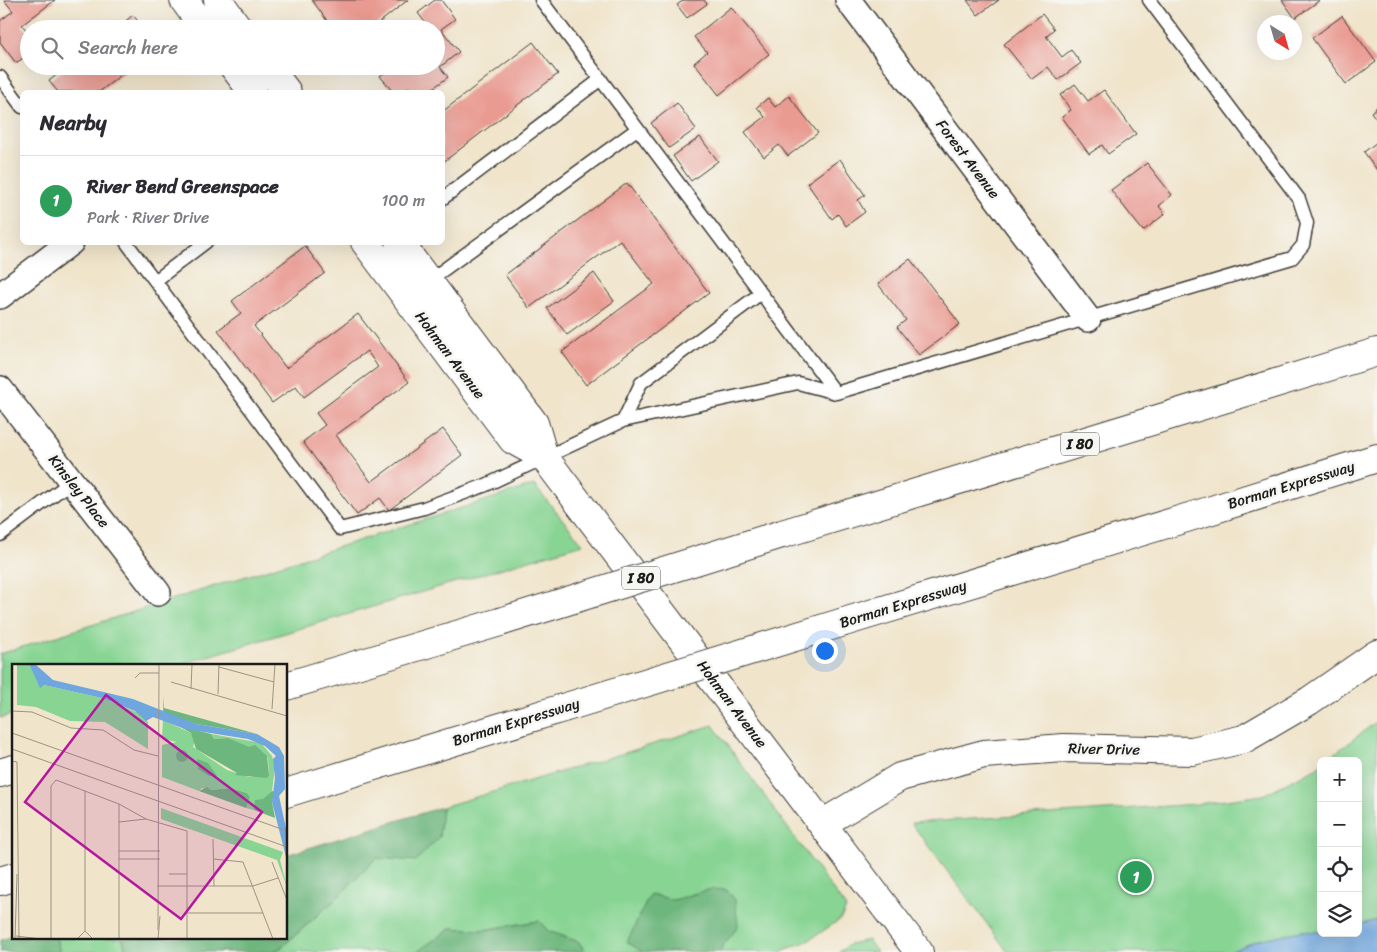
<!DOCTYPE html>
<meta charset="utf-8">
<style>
:root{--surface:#fff;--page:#f2f2f3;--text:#2b2b33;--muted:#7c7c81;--line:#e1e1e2;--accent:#111827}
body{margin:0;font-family:Sriracha,sans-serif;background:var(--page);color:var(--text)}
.controls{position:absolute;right:15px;bottom:15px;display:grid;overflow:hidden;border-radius:8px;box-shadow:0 5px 20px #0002}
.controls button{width:45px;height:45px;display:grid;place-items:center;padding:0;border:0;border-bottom:1px solid var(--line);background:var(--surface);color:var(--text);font:25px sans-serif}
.compass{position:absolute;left:1257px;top:15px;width:45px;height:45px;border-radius:50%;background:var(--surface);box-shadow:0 5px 20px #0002;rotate:143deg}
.you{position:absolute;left:824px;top:650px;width:18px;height:18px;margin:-12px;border:4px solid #fff;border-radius:50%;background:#1a73e8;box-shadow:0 0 0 8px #1a73e833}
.badge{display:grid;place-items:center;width:32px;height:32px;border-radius:50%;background:var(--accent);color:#fff;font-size:16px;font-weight:700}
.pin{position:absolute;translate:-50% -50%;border:2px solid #fff;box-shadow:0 1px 5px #0006}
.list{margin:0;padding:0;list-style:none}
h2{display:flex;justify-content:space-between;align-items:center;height:65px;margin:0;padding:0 20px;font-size:21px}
h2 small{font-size:16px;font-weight:400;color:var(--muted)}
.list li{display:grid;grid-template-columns:32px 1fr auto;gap:15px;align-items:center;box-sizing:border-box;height:90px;padding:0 20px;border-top:1px solid var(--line)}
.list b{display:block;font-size:19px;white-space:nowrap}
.list p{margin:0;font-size:16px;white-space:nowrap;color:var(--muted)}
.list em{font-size:16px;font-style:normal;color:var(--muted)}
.icon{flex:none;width:28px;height:28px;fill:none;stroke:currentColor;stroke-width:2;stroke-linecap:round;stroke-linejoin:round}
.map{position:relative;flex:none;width:1377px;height:952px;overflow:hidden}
.search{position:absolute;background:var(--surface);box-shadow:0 5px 20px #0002;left:20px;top:20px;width:425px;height:55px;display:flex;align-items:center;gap:12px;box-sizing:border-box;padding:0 18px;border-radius:28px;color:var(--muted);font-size:19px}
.panel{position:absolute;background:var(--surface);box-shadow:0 5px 20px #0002;left:20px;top:90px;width:425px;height:155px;border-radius:8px}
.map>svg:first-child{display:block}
.green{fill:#87d493;stroke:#527858}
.forest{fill:#6db67d;stroke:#44694c}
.water{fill:#6ea6dd;stroke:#45617c}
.building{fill:#e99a91}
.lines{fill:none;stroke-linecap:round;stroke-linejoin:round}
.lane-casing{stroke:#3c3a36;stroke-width:15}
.street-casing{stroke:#3c3a36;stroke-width:28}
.secondary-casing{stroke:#3c3a36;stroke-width:30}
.highway-casing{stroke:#3c3a36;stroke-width:30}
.lane{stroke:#fff;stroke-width:12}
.street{stroke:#fff;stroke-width:25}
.secondary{stroke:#fff;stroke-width:28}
.highway{stroke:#fff;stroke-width:28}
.highway-bridge-casing{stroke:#3c3a36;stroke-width:30;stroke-linecap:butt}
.highway-bridge{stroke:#fff;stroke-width:28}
.labels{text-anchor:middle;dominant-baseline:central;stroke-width:5;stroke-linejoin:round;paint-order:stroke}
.shield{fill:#f6f6f2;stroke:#5d5d5c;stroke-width:1}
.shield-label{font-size:14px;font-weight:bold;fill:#1c1c1c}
.street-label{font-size:15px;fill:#1c1c1c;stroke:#f6f6f2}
.inset-road{fill:none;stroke:#9b9484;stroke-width:1}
.view{fill:#b5179e;fill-opacity:0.15;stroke:#b5179e;stroke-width:2.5}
.inset-edge{fill:none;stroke:#1c1c1c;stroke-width:2.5}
</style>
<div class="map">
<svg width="1377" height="952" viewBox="0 0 1377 952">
<rect width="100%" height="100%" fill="#f6f6f2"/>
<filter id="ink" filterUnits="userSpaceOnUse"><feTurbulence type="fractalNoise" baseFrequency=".02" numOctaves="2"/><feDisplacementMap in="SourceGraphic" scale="10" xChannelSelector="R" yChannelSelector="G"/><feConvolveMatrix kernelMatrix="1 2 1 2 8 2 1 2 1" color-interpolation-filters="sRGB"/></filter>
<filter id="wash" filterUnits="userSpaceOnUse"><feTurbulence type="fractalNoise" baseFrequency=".0096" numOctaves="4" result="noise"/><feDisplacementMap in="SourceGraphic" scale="20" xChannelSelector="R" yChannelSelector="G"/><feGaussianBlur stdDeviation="1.12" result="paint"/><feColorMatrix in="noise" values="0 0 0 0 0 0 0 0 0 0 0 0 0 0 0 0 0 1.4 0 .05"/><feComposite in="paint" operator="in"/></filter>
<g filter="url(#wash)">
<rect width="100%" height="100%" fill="#f0e4ca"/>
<path class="green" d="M534,485L583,544L175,666H14V714L0,718V654Z
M1377,721V920L1358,925V761H1325Z
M713,725L846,908L841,919L808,941L784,950L783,952H720L723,945L727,941L696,893L674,900L627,942L643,952H585L579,942L548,931L539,921L483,930L451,928L417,952H272L281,948L337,898L376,858L439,837L442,807L641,748Z
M1321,764V932L1301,931L1258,940L1230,952H1008L911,823L1197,804L1263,795L1316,768Z
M56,938H121L124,942L125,952H60Z
M868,940L877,952H839L850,944Z"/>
<path class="forest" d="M442,807L439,837L416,861L376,858L337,898L280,948L272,952H125L124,942L121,938H286V855Z
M711,889L727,890L735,900L738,926L727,941L723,945L720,952H643L627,942L650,894L674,900Z
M539,921L548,931L579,942L585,952H417L451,928L483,930Z
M14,936V938H56L60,952H0V940Z"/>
<path class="water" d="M1377,920V952H1230L1258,940L1301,931L1321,932V933H1358V925Z"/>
<g id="blocks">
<path class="building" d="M4,0H55L22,25L29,33V54L16,63L0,42V21L13,11Z
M312,0H408L371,29H333Z
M435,0H441L455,19L441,29L459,52L440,67L448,77L428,92H413L409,87L402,92H393L380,76L393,66H436V29H430L418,13Z
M684,0H704L707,4L687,18L677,5Z
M967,0H999L978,15Z
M1282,0H1320L1295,18Z
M731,7L769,54L719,95L694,63L707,52L694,37Z
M1042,14L1054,29L1046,36L1062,57L1071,50L1081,63L1058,80L1048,67L1032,79L1004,44Z
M133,15L144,29H116Z
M1342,16L1376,62L1346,84L1312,38Z
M533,42L558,74L442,163V112Z
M68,66H133L99,92H58L49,81Z
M1075,84L1088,101L1104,90L1136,134L1108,154L1102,145L1089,154L1062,117L1071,110L1060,95Z
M789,96L818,133L788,156L779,145L764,157L745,132L765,117L757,107L768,98L775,107Z
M677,103L696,129L669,148L651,123Z
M1377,107V120L1371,112Z
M700,137L718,161L691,181L673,156Z
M1377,142V170L1364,152Z
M840,159L865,195L858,200L865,212L846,226L838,214L832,219L807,183Z
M1147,163L1172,195L1159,206L1165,214L1143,231L1111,190Z
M627,183L709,293L586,385L562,352L654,284L620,240L529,308L505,275Z
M305,246L325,273L254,326L286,368L358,314L409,382L336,435L371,482L443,429L462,455L389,510L380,498L357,515L303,442L325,425L316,413L378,367L367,351L304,397L296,386L272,403L218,330L241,313L232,301Z
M910,259L960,324L919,355L897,327L906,320L878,284Z
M594,273L614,301L567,335L547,308Z"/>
</g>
</g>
<g filter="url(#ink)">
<use href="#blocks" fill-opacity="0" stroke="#3c3a36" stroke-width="1"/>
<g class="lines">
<g class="lane-casing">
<path id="lane" d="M541,0L836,393
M0,77L22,107
M442,199L601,79
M126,242L340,529L424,508L486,485L623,421L798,383L836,393L1292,258L1303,245L1307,223L1299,199L1149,0
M155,281L206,242
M427,282L637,129
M623,421L641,383L761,293
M0,535L72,481"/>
</g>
<g class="street-casing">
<path id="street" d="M848,0L1088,319
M0,296L71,242
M0,389L158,593"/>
</g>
<g class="secondary-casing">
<path id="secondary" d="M184,0L205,29
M218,0L239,29
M233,66L253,92
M267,66L287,92
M365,242L513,440L544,457
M399,242L534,423L544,457L919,952
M822,824L900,777L984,754L1064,748L1192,751L1244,739L1309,701L1377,654"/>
</g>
<g class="highway-casing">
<path id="highway" d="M782,534L1377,352
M844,622L1196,515L1377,458
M286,686L500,622
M0,773L14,769
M286,793L563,708
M0,881L14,877"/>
</g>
<use href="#lane" class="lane"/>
<use href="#street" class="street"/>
<use href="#secondary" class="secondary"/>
<use href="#highway" class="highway"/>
<g class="highway-bridge-casing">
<path id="highway-bridge" d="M500,622L782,534
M563,708L844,622"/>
</g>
<use href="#highway-bridge" class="highway-bridge"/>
</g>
</g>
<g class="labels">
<g class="shield">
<rect x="1061" y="432.5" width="38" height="23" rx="4"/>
<rect x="622" y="566.5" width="38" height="23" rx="4"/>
</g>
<g class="shield-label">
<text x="1080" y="444">I 80</text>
<text x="641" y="578">I 80</text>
</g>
<g class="street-label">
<text transform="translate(968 159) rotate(53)">Forest Avenue</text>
<text transform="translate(450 355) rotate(53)">Hohman Avenue</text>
<text transform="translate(1291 485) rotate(-17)">Borman Expressway</text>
<text transform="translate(79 491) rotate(52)">Kinsley Place</text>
<text transform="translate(903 604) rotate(-17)">Borman Expressway</text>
<text transform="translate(732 704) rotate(53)">Hohman Avenue</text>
<text transform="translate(516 722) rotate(-17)">Borman Expressway</text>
<text transform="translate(1104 749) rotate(1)">River Drive</text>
</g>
</g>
<g transform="translate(12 664)">
<rect width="275" height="275" fill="#f0e4ca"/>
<path d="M5,0H17L28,23L32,21L90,34L129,50L136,58V85L93,58L58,57L24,43L5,41ZM151,56L179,69L183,76L181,83L215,106L237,113L257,111L256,94L216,74L202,75L199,70L249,79L260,92L263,103L260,127L242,146L234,144L238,133L235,129L218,124L199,126L190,124L187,127L150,113V81L165,78L150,75ZM149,144L271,188L268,196L275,223L265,196L149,155Z" fill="#87d493"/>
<path d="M152,32V44L245,70L184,60L155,51L151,48ZM167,62L199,70L202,75L216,74L237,83L243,81L255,92L257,111L255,114L223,111L225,109L184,85L179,69ZM164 92a6 6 0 1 1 12 0a6 6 0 1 1-12 0ZM185,95L196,99L205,112H197L186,105ZM195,123L199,126L218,124L235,129L238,133L234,144L187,127ZM260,127L263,128L260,138L263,154L242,146L243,136L251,135Z" fill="#6db67d"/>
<path d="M17,0H23L41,16L121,35L184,60L245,70L267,83L272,92L273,125L267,132L275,169V197L260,138L263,114L261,95L264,92L253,82L236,75L173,65L141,53L134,57L123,47L90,34L32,21L28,24Z" fill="#6ea6dd"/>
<path class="inset-road" d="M207,3L262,18M123,14L128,9H147M159,18L275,52M179,25L180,0M206,30L207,0M260,45L263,0M0,47L20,48L59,64L91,66L122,86L146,92M0,69L275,167M0,85L275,183M0,97L5,98L7,275M73,127V267M107,158L134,155M201,175L202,222M107,187H148M107,195H148M201,195L231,198L261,275M260,198L275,236M157,210H175M145,222H241L266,214M175,249H251M146,266L147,0M4,272L29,275M3,275L5,210M39,275V122L44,116L107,140L134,155L175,167V275M65,275L73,267L81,275M107,275V140M146,275L148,252"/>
<path class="view" d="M94,31L250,148L169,255L13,138Z"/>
<rect width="275" height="275" class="inset-edge"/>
</g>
</svg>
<div class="controls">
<button>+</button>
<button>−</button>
<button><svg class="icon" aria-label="locate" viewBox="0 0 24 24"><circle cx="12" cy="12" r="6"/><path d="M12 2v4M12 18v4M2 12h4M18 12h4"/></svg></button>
<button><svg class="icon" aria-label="layers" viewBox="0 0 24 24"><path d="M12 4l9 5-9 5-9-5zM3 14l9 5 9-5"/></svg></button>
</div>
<svg class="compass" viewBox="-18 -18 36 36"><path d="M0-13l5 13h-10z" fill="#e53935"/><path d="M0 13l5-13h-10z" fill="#7c7c81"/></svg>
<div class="you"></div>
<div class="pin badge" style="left:1136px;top:877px;background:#2e9e5b">1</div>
<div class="search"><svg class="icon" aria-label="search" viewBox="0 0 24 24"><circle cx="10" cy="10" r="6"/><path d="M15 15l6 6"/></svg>Search here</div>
<section class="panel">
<h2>Nearby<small></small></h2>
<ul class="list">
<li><span class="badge" style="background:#2e9e5b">1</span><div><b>River Bend Greenspace</b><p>Park · River Drive</p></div><em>100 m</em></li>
</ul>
</section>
</div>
